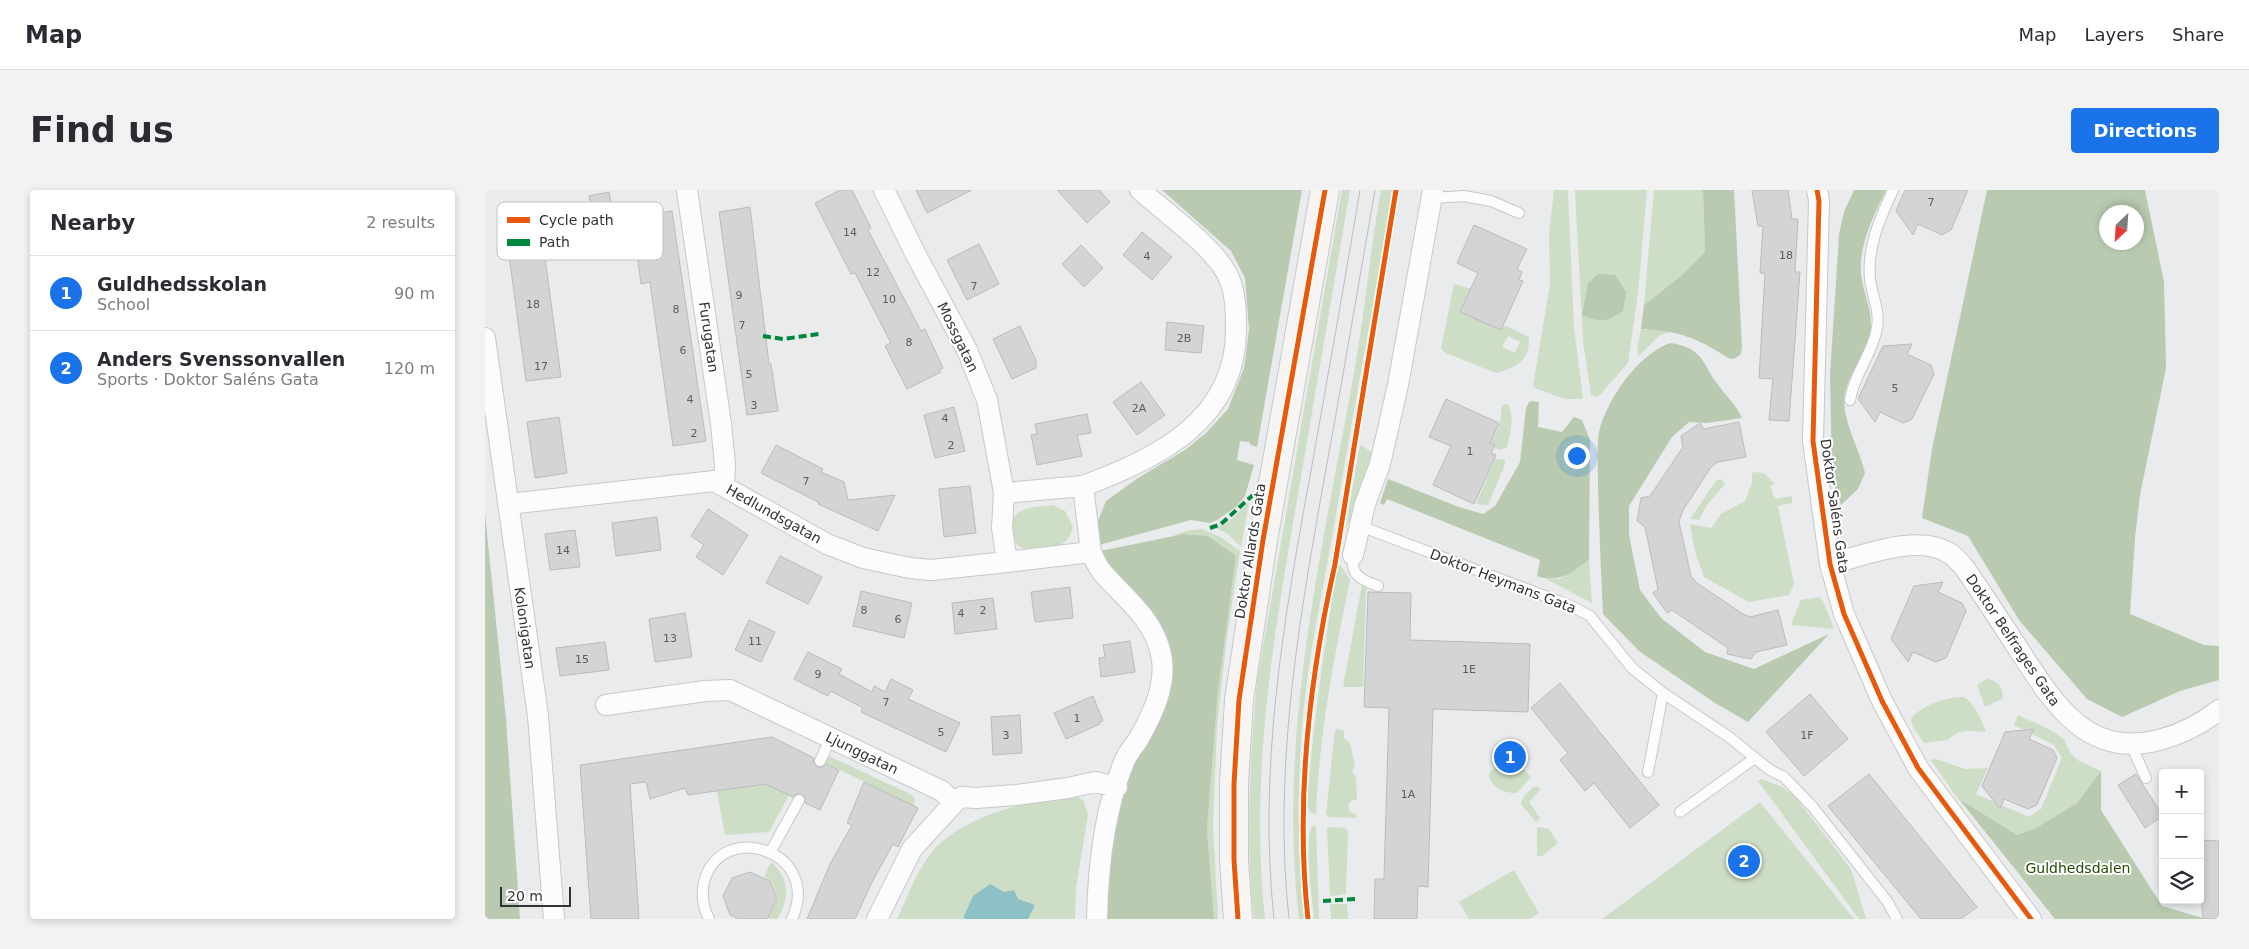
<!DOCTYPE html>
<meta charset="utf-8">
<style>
:root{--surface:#fff;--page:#f2f2f3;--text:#2b2b33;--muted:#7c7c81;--line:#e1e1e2;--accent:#1a73e8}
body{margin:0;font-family:"DejaVu Sans",sans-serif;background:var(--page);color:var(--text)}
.controls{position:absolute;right:15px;bottom:15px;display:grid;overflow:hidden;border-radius:5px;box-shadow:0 2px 8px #0003}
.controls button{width:45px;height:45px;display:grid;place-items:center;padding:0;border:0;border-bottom:1px solid var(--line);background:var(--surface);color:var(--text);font:25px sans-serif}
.compass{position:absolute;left:1614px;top:15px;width:45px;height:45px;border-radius:50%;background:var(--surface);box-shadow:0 2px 8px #0003;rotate:205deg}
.scale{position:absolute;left:15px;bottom:12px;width:71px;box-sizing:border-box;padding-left:5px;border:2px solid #323334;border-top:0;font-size:14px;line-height:18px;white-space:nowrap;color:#323334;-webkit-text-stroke:4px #fff;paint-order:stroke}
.you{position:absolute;left:1091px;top:265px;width:18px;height:18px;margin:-12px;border:4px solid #fff;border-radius:50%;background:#1a73e8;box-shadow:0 0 0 8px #1a73e833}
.badge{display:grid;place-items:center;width:32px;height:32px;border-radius:50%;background:var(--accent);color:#fff;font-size:16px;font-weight:700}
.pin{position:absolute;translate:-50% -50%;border:2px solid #fff;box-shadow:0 1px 5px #0006}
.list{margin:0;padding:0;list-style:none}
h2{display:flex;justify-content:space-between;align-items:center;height:65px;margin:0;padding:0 20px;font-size:21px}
h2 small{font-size:16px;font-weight:400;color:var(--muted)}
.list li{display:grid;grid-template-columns:32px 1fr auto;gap:15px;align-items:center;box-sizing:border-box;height:75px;padding:0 20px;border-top:1px solid var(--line)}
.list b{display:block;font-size:19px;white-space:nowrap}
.list p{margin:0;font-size:16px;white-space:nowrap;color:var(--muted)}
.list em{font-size:16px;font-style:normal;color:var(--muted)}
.icon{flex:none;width:28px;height:28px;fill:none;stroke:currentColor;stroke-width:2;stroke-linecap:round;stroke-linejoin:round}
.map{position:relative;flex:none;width:1734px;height:729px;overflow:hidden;border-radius:5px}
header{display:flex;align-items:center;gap:30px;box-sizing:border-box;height:70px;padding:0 25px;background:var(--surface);border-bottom:1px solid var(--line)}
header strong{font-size:24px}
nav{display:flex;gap:28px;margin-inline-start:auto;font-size:18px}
.intro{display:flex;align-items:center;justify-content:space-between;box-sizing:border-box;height:120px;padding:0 30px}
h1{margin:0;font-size:35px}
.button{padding:12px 22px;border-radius:5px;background:var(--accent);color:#fff;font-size:18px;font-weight:700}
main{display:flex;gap:30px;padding:0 30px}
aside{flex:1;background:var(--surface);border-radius:5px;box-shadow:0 2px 8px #0003}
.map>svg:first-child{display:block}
.green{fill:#ceddc5;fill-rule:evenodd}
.forest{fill:#b9cab0;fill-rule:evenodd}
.water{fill:#8dc1c5}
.building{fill:#d4d4d5;stroke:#babbbb}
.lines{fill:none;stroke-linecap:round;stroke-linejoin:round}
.lane-casing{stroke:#c7c8c9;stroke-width:12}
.street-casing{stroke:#c7c8c9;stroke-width:22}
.secondary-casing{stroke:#c7c8c9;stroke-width:30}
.lane{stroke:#fcfcfc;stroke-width:10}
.street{stroke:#fcfcfc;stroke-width:20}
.secondary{stroke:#f7f4f4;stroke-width:28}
.tram{stroke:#bdbdbd;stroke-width:1}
.quiet{stroke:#00873e;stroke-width:4;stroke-dasharray:8 4;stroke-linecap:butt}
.cycleway-casing{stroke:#fff;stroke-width:8}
.cycleway{stroke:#e8590c;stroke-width:5}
.labels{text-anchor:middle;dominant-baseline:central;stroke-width:4;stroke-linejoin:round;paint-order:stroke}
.number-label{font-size:11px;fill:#5b5c5d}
.street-label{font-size:14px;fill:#323334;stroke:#fff}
.park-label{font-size:14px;fill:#274a00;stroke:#fff}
.key{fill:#fff;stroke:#c2c2c2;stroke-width:1}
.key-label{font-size:14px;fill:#323334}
</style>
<header>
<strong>Map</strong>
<nav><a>Map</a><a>Layers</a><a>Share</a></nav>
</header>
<div class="intro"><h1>Find us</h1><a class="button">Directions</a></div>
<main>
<aside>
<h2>Nearby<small>2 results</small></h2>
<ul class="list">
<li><span class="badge">1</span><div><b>Guldhedsskolan</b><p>School</p></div><em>90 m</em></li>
<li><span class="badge">2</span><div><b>Anders Svenssonvallen</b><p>Sports · Doktor Saléns Gata</p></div><em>120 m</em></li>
</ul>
</aside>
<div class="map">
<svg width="1734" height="729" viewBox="0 0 1734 729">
<rect width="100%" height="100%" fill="#e9ebed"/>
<path class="green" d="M857,0H865C847,105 829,211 811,316C787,455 765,588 780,729H769C760,651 765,570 772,492Z
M896,0H907C889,114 867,228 848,342C837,403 824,464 818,525C812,593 812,662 819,729H814C792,546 837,362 869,183C880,122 885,61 896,0Z
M1069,0H1083L1089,138L1098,208L1096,209H1080L1052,199L1048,196L1065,94L1064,44Z
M1090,0H1162L1153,103L1143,173L1113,207L1106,205L1098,151Z
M1169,0H1218L1220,62L1196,86L1159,115Z
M969,94L986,99L1016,140L1019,135L1044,147C1045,171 1031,178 1011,183L961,163L956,159ZM1023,146L1035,152L1030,163L1017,157Z
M1156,139L1184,142L1175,145L1154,166L1152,160Z
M1023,214C1030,226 1025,245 1022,257L1016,260L1009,258L1010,255L1006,253L1015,233L1017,215Z
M875,255L887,262L870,318L860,341Z
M1010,269L1020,270L1019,277L1003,315L991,314Z
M1267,282L1279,283L1290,294L1285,296L1290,309L1307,306V313L1293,316L1309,394L1304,405L1264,412L1219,387L1210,362L1205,334L1226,338L1236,324L1260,311L1267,293Z
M1236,289L1240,294L1222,315L1214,330L1205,329L1231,291Z
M764,312L756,357L743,344L731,338L747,329Z
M568,315L580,321L588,337C583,356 571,358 553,359C546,360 540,360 534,356C528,351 528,346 527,339C524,316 553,317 568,315Z
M717,339L737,348L755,361L742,447L732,536L728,635L733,729H729L722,639L733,501L751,366C726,351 716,340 686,346L701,341Z
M1104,370L1107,413L1061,389H1075Z
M855,374L865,390C849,467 834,545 831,624L825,622L822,615C828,536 839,458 852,379Z
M877,395L883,400L881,401L878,497H858Z
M1334,407L1338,411L1349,439L1307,435V432L1316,410Z
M1502,489C1512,490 1520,498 1517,509L1500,517L1492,495Z
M1479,507C1491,515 1496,529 1501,542C1486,541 1474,538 1463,550L1439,553L1428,537L1426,529C1436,515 1462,507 1479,507Z
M1533,525L1565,540L1579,549L1586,564L1594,571L1616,581L1592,613L1551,638L1532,645L1473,609L1446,570L1451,569L1480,579L1503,578L1491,604L1544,627L1556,619L1577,568L1569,555L1529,535Z
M853,539L859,541V548L865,553L870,575L867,581L871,588L872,609L866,611L863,615L864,621L872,625L871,628L844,627L841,624L850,540Z
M341,567H346L425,604L430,609L429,616L337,571Z
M1021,574L1038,578L1046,587L1032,603C1020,603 1004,598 1004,583L1010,578Z
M1276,589L1298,597L1311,608L1366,679L1381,729H1374L1273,591Z
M280,594L304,605L284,642L240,645L232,601Z
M1048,597H1053L1055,600L1044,612L1055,628L1051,632L1036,614L1039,606Z
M585,604L598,610L603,624L591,698L590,729H412C422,709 430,685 443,667C471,627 540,612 585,604Z
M1275,612L1369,729H1117Z
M828,636H831L834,729H829C828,712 818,647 828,636Z
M842,637L860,638L863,641L861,704L845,706Z
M1055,637L1064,639L1073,653L1057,666H1052V638Z
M286,672C305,688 305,709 292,729L282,728L293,709L286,690L279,687Z
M1029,680L1054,723L1044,729H984L974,712Z
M845,714H862L863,729H846Z"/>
<path class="forest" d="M677,0H817L772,257L766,255L764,252L755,251L752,270L769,275L760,306L751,317L732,330L725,333L706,330L614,355L612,334L621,311L653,288L700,260L721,243L743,219L759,178L764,140L760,88L746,61Z
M1218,0H1249L1257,157L1256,164L1249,169L1243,168C1209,146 1196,142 1156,139L1159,115L1196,86L1220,62Z
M1369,0H1401C1388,28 1371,59 1377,91C1380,106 1386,119 1386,136C1385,159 1365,180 1360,203C1355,227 1375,259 1380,283L1373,299L1356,315L1347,289L1345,185L1354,44L1359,22Z
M1502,0H1660L1679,92L1681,178L1655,305L1650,348L1645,424L1719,455L1734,456V490L1695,501L1637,527L1602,509L1534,430L1483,346L1437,328L1447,259ZM1622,22H1652V52H1622Z
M1113,84L1130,85L1141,102L1138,121C1121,132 1117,133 1097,125L1103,93Z
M1186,153C1221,159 1216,174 1234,196C1242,207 1252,216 1257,228L1221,233L1204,232L1187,247L1144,316V345L1155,400L1176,428L1220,462L1269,479L1344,444L1263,532L1230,513L1154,461L1118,424C1116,381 1114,338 1113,295C1113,280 1112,264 1113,249C1117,215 1153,163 1186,153Z
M1047,211L1054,212L1053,237L1077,242L1089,227L1097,230L1105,250L1104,370C1086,382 1075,394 1052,386L1055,370L902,309L899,315L895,313L903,289L974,317L998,324L1010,316L1035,272L1041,218L1044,212Z
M0,324L21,529L35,729H0Z
M699,344L723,346L751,366L733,501L722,639L729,729H617L621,651L684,476L615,361Z
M1616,581V620L1677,716L1721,729H1570L1474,609L1532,645L1551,638L1592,613Z"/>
<path class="water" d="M505,694L519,702L529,700L533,709L550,715L543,729H479V726L488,706Z"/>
<path class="building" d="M355,0H367L386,38L383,40L436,141L440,139L458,178L454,180L456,182L422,199L400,156L406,153L370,83L366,84L330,13Z
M431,0H487L442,23Z
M572,0H614L625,12L602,33Z
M1267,0H1303L1307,29H1313L1310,82H1315L1304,231L1284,230L1288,189L1274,188L1280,83H1275L1278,36H1273Z
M1420,0H1483L1466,40L1457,45L1433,34L1428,45L1411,21Z
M124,2L129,28L109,31L104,6Z
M265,17L284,174H286L293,221L262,225L234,22Z
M187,21L221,251L188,256L165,92L156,94L152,64H159L154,26Z
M989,35L1042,59L1032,79L1037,82L1034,90L1038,91L1016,140L975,122L993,83L972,73Z
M56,38L76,187L41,191L21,43Z
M657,42L687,67L667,90L638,65Z
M494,54L514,94L482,110L462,70Z
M596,55L618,78L599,97L577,74Z
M682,132L719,136L716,163L680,160Z
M535,136L551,170V178L527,189L508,149Z
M1427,154L1422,164L1446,175L1449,184L1427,229L1418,233L1395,222L1390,232L1373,209L1398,156Z
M656,192L680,225L652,245L628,212Z
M961,209L1014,233L1005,253L1010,255L1006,263L1011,265L989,314L948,295L966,256L944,247Z
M469,217L480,261L450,268L439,225Z
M602,224L606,243L592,245L597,266L552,275L546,245L552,244L550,234Z
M74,227L82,283L50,288L42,232Z
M1254,232L1261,267L1233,272L1226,277L1197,322L1194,332L1206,386L1212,393L1258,424L1265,427L1293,420L1302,455L1271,462L1266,469L1242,464L1243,458L1187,420L1182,423L1168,403L1173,399L1160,337L1152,331L1156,308L1165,306L1198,257L1196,246L1215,233L1219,239Z
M291,255L338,279L336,282L359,292L363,310L410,305L393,341L333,314L335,313L276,283Z
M485,296L491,343L459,347L454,299Z
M223,319L263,345L238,385L211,367L219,355L206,346Z
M172,327L176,360L131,366L127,333Z
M90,340L95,377L65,380L60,344Z
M295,366L337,387L323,414L281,393Z
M1458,392L1453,402L1477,413L1481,421L1461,468L1451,472L1428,462L1423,472L1406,449L1429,396Z
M585,397L588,428L550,432L546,402Z
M376,401L427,413L419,448L368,436Z
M883,402L926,403L925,450L1045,454L1043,522L948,519L943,697L933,696L932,729H889L890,689H899L904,518L879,517Z
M508,408L512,439L470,444L467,413Z
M200,423L207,467L170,472L164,429Z
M264,430L290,442L276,472L250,460Z
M645,451L650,482L616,487L614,468L620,467L618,455Z
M120,452L124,480L75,486L71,458Z
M323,462L357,479L354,484L387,502L389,496L400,502L406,489L428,500L423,509L475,533L461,562L376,522L378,518L346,501L343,506L309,489Z
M1075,493L1174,615L1145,638L1109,593L1100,601L1075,570L1083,563L1046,518Z
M1325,504L1363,549L1319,586L1281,542Z
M608,506L618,531L614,532L615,534L581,549L569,523Z
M535,525L537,563L508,565L506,527Z
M1549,539L1544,549L1568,560L1572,568L1552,615L1543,619L1519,609L1515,619L1497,596L1520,542Z
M287,547L329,568L328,572L332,577L336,578L341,574L354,580L335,620L320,613V607L317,604H311L308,607L280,594L203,605L200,598L165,609L161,592L145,594L154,729H106L95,575Z
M1384,584L1492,717L1476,729H1436L1343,616Z
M1651,584L1678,626L1660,638L1633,595Z
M379,592L433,618L413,657L408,654L386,694L370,729H322L345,674L367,635L362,633Z
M1715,650L1734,651V729H1718L1715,697Z
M265,682L285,691L292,709L282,729H254L245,725L238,706L247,688Z"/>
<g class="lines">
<g class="lane-casing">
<path id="lane" d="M947,8L979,6L1006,11L1034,23
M1365,210C1369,184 1388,163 1392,138C1395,120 1387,106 1385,89C1382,56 1395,29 1408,0
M875,336L1084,415L1105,426L1147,478L1178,503L1244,547L1285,580L1299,587L1327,616L1402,711L1412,729
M868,365C865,385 876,390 893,396
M1646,555L1661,588
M335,571L346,548
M1163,582L1178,503
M1195,622L1270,568
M286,661L314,610
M224,729C218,717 216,705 219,692C236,628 338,661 307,729"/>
</g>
<g class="street-casing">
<path id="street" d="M202,0L236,234L240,275L239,296
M399,0L431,65L482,160L502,210L519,303L517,338L522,372L606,362L598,296L519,303
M1332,0L1334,11L1328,251L1345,374L1359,424L1397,511L1433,578L1546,729
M0,148L53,526L69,729
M598,296C672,269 751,230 751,140C751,121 751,101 742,84C728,56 679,22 655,0
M23,314L229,291L342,354L378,368L425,378L446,380L522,372
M606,362C609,368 612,376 617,382C638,407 666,426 675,460C684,491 668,524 653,550C648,557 642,564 639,572C619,621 613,677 612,729
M868,365L880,314L895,274L913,195L948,0
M1345,374C1378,366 1431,344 1462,362C1469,365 1474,372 1479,377C1498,405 1516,432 1534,460C1568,512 1601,569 1674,550C1697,544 1715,535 1734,520
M121,515L220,501L245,500L457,601L469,613L476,607L491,608L531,605L583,598L610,592L632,597
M392,729L427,659L469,613"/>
</g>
<g class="secondary-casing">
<path id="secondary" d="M753,729L749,670V594L754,510L778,350L840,0"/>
</g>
<use href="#lane" class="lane"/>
<use href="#street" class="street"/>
<use href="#secondary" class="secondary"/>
<path class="tram" d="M789,729C773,580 798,433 825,286C842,191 859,96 875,0
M804,729C788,581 813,436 839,290C857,193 873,97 890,0"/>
<path class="quiet" d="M278,146L298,149L334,144
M725,338L736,334L768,305
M838,711L871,709"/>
<g class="cycleway-casing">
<path id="cycleway" d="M1332,0L1334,11L1328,251L1345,374L1359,424L1397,511L1433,578L1546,729
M753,729L749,670V594L754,510L778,350L840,0
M823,729C810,610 824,490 850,374L911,0"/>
</g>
<use href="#cycleway" class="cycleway"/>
</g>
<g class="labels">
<g class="number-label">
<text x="1446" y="12">7</text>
<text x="365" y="42">14</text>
<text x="1301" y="65">18</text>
<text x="662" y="66">4</text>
<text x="388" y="82">12</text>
<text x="489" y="96">7</text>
<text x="254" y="105">9</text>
<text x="404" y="109">10</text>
<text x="48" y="114">18</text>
<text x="191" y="119">8</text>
<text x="257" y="135">7</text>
<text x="699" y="148">2B</text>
<text x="424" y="152">8</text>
<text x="198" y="160">6</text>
<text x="56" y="176">17</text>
<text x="264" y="184">5</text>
<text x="1410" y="198">5</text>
<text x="205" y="209">4</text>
<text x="269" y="215">3</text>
<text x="654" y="218">2A</text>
<text x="460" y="228">4</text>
<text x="209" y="243">2</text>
<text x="466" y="255">2</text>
<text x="985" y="261">1</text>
<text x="321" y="291">7</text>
<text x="78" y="360">14</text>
<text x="379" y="420">8</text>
<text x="498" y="420">2</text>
<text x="476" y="423">4</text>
<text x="413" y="429">6</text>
<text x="185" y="448">13</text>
<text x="270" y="451">11</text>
<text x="97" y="469">15</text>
<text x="984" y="479">1E</text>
<text x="333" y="484">9</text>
<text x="401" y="512">7</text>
<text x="592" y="528">1</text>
<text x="456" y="542">5</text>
<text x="521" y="545">3</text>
<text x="1322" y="545">1F</text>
<text x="923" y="604">1A</text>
</g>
<g class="street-label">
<text transform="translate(224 147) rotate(82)">Furugatan</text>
<text transform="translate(473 147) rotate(64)">Mossgatan</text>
<text transform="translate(1350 316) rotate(82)">Doktor Saléns Gata</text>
<text transform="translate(289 324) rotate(29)">Hedlundsgatan</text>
<text transform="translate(765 361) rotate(-81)">Doktor Allards Gata</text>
<text transform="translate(1018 391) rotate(21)">Doktor Heymans Gata</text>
<text transform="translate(40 438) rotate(82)">Kolonigatan</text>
<text transform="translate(1528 450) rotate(56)">Doktor Belfrages Gata</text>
<text transform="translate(377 563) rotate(26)">Ljunggatan</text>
</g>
<g class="park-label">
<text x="1593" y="678">Guldhedsdalen</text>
</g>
</g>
<rect x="12" y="12" width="166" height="58" rx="8" class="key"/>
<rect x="22" y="27" width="23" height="6" fill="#e8590c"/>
<rect x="22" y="49" width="23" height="7" fill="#00873e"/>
<g class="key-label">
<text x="54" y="35">Cycle path</text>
<text x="54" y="57">Path</text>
</g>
</svg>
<div class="controls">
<button>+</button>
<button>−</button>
<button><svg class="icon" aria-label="layers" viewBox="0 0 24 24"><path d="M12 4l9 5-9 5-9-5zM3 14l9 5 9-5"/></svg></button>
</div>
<svg class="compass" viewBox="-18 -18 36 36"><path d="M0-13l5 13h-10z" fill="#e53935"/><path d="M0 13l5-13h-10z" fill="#7c7c81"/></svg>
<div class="scale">20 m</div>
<div class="you"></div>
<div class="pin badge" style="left:1025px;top:567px">1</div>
<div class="pin badge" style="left:1259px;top:671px">2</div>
</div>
</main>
